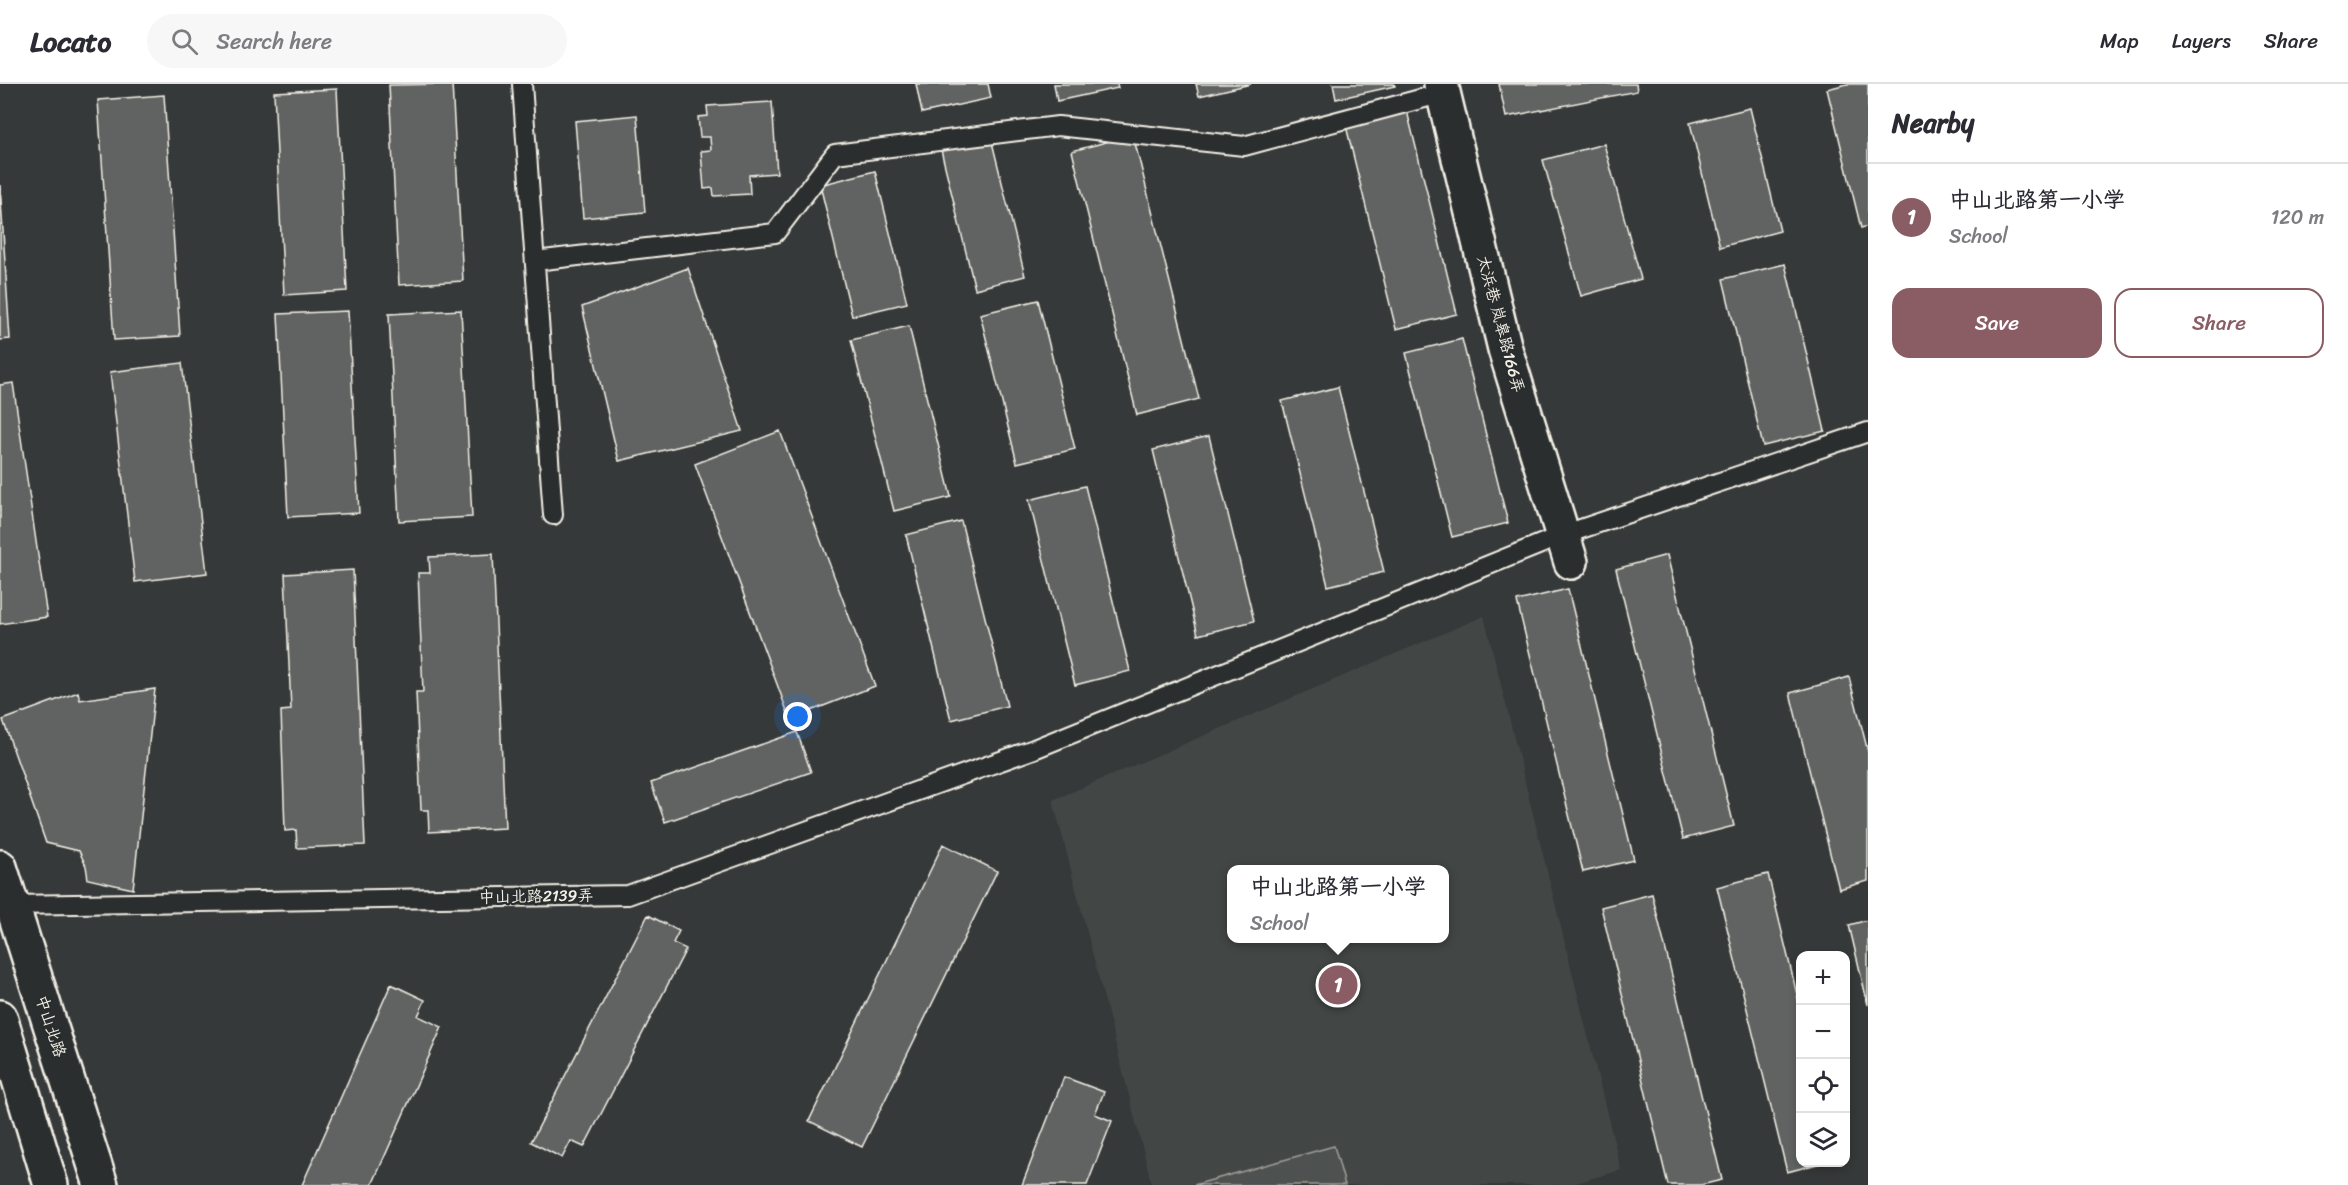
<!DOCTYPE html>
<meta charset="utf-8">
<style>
:root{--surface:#fff;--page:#f7f7f7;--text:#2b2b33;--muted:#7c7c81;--line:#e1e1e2;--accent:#8a5d65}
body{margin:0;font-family:Sriracha,"LXGW WenKai TC",sans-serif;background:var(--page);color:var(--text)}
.controls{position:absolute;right:18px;bottom:18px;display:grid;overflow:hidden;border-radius:12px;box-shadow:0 3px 9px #0003}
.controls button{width:54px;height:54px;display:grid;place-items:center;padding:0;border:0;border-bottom:2px solid var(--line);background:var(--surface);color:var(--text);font:30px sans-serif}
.you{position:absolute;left:798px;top:633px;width:21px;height:21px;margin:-15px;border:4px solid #fff;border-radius:50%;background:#1a73e8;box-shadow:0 0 0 9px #1a73e833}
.badge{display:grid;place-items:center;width:39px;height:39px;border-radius:50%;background:var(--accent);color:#fff;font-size:20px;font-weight:700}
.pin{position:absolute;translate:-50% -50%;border:3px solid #fff;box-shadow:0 2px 6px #0006}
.popup{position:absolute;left:1227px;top:781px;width:222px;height:78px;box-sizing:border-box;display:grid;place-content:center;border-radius:12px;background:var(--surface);filter:drop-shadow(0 2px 4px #0005);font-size:20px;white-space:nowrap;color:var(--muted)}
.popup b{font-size:22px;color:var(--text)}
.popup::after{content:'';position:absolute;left:50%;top:100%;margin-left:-12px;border:12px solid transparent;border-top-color:var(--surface)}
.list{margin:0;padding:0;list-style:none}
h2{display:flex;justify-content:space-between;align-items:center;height:78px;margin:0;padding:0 24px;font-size:26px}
h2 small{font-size:20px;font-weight:400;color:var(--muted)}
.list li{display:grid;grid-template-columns:39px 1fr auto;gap:18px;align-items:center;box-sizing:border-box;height:108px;padding:0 24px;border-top:2px solid var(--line)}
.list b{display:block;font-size:22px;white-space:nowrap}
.list p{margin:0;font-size:20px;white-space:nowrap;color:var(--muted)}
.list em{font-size:20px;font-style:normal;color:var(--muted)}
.actions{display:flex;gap:12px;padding:18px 24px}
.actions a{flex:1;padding:14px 0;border:2px solid var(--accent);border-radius:18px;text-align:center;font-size:21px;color:var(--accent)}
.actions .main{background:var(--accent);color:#fff}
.icon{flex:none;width:33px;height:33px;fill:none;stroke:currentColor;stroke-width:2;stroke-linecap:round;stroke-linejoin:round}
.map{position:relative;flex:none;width:1868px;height:1101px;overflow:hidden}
header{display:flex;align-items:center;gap:36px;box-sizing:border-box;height:84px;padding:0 30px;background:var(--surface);border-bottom:2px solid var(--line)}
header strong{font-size:28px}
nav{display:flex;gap:33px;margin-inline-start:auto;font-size:21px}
.search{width:420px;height:54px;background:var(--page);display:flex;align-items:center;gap:15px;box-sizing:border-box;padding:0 21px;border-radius:33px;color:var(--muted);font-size:22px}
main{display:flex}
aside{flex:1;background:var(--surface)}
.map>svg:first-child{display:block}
.built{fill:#434645;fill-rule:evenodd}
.green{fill:#4e514f;stroke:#a1a19c;stroke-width:1.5}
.building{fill:#616362;stroke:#f4f1e8;stroke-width:1.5}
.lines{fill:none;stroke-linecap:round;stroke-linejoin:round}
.service-casing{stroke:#f4f1e8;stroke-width:22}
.minor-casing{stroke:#f4f1e8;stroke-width:38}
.primary-casing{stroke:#f4f1e8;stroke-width:38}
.trunk-casing{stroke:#f4f1e8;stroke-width:38}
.service{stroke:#2a2d2e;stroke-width:18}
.minor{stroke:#2a2d2e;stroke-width:33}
.primary{stroke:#2a2d2e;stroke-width:33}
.trunk{stroke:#2a2d2e;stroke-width:33}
.labels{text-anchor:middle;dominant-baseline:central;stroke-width:4.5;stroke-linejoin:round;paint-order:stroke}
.street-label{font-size:16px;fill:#f4f1e8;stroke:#2a2d2e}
</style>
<header>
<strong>Locato</strong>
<div class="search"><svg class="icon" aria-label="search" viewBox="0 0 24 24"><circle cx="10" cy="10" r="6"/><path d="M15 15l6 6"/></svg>Search here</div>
<nav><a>Map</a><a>Layers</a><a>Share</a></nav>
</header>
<main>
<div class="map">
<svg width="1868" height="1101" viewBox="0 0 1868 1101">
<rect width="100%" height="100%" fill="#363939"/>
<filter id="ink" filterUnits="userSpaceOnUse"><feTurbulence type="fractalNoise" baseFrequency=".0167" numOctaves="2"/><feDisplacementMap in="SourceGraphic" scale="12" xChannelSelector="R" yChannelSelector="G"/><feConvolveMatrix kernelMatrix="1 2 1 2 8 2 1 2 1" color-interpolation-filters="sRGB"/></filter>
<g filter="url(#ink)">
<path class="built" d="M1484,532L1621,1086L1569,1101H1152L1053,716ZM1232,786H1444V854H1232Z"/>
<path class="green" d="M1334,1062L1345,1101H1194Z"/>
<path class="building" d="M452,0L463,197L399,201L389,1Z
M916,0H988L991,14L922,29Z
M1054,0H1117L1118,4L1057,17Z
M1196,0H1251L1199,12Z
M1333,0H1394L1395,2L1336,15Z
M1499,0H1636L1637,7L1506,33Z
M1847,0H1868V142L1861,144L1827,5Z
M337,5L347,207L284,211L274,8Z
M164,11L180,252L114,256L98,16Z
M772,18L777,89L749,91L750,110L714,112L713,104L704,105L701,67L711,66L710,53H700L698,33L708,32L707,22Z
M1750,24L1780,147L1720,163L1690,39Z
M1407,27L1457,230L1396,245L1346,42Z
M637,31L645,128L583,134L575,37Z
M1133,51L1199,315L1137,331L1072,67Z
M991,54L1025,192L975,205L941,66Z
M1604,60L1641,195L1581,212L1543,76Z
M875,87L907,219L852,232L820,101Z
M0,101L10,255L0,256Z
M1785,180L1825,347L1763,362L1723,195Z
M688,184L742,347L619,377L582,223Z
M1038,216L1075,365L1017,379L980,230Z
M461,226L472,433L399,437L389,230Z
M348,227L359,429L288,433L278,230Z
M909,242L951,413L894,427L851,256Z
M1462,255L1508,439L1452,453L1406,269Z
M182,279L207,489L135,498L110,288Z
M13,299L47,533L0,540V301Z
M1338,303L1384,488L1328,502L1282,317Z
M780,347L875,602L790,635L695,380Z
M1209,352L1254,537L1198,551L1153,366Z
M1085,402L1130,587L1075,601L1029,416Z
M961,437L1007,622L951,636L906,451Z
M493,470L505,744L429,748L428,726H421L416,608H423L418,489H430L429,473Z
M1667,471L1734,742L1683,755L1616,485Z
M353,486L365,761L297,764L296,746L285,747L281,627L291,626L285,490Z
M1568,505L1634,776L1583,788L1517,517Z
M1849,593L1868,668V797L1839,805L1790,609Z
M155,605L133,805L88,795L86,782L79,767L46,759L3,636L78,608L80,616Z
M797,648L811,688L665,738L651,699Z
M943,760L997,787L862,1063L809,1037Z
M1768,790L1800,923V1078H1825L1787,1088L1717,803Z
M1652,810L1722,1096L1701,1101H1668L1601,823Z
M648,831L679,847L673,859L686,865L584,1063L571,1057L562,1074L531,1058Z
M1868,836V921L1849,841Z
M391,900L425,916L418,932L442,943L372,1101H302Z
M1064,993L1104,1008L1095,1030L1112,1037L1087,1101H1022Z"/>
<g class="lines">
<g class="service-casing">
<path id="service" d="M522,0L553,431
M535,177L775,149L835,70L1058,42L1244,62L1443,9
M12,821L628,811L1034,665L1563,451L1868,348"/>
</g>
<g class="minor-casing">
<path id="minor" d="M1441,0L1505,265L1571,478"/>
</g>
<g class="primary-casing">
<path id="primary" d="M0,783L101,1101"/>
</g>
<g class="trunk-casing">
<path id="trunk" d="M0,933L51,1101"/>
</g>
<use href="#service" class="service"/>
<use href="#minor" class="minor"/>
<use href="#primary" class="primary"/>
<use href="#trunk" class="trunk"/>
</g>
</g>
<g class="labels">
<g class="street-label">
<text transform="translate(1501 240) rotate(75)">太浜巷 岚皋路166弄</text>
<text transform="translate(536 812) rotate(-1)">中山北路2139弄</text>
<text transform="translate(51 942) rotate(72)">中山北路</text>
</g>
</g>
</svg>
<div class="controls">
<button>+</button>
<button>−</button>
<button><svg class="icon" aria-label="locate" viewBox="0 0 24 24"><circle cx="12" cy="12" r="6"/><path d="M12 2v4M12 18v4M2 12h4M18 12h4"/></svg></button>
<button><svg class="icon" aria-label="layers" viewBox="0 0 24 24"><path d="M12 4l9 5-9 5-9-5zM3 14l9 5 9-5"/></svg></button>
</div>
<div class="you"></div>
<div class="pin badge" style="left:1338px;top:901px">1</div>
<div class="popup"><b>中山北路第一小学</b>School</div>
</div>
<aside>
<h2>Nearby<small></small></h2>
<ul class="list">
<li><span class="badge">1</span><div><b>中山北路第一小学</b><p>School</p></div><em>120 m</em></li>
</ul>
<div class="actions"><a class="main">Save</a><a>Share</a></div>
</aside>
</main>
